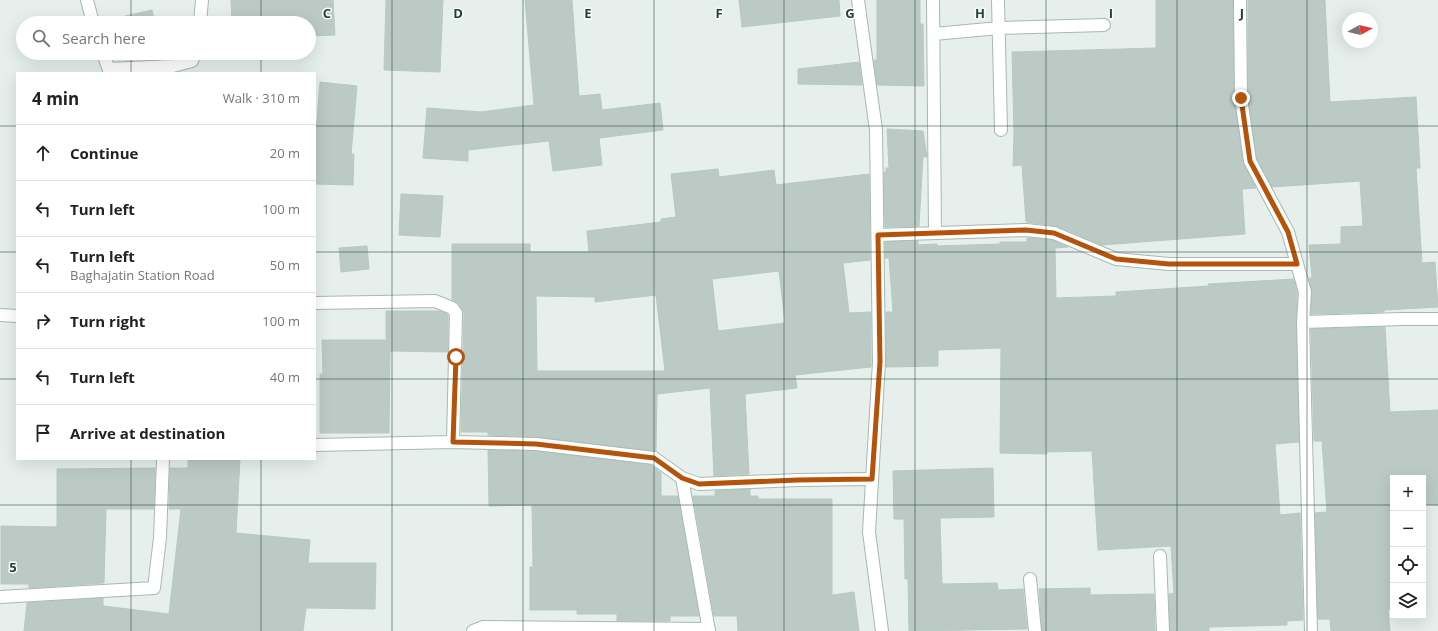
<!DOCTYPE html>
<meta charset="utf-8">
<style>
:root{--surface:#fff;--page:#f6f6f6;--text:#222;--muted:#767676;--line:#e0e0e0}
body{margin:0;font-family:"Open Sans",sans-serif;background:var(--page);color:var(--text)}
.controls{position:absolute;right:12px;bottom:12px;display:grid;overflow:hidden;border-radius:0px;box-shadow:0 4px 16px #0002}
.controls button{width:36px;height:36px;display:grid;place-items:center;padding:0;border:0;border-bottom:1px solid var(--line);background:var(--surface);color:var(--text);font:20px sans-serif}
.compass{position:absolute;left:1342px;top:12px;width:36px;height:36px;border-radius:50%;background:var(--surface);box-shadow:0 4px 16px #0002;rotate:82deg}
.stop{position:absolute;width:12px;height:12px;margin:-9px;border:3px solid #b45309;border-radius:50%;background:#fff}
.stop.end{background:#b45309;border-color:#fff;box-shadow:0 1px 4px #0008}
.list{margin:0;padding:0;list-style:none}
h2{display:flex;justify-content:space-between;align-items:center;height:52px;margin:0;padding:0 16px;font-size:17px}
h2 small{font-size:13px;font-weight:400;color:var(--muted)}
.list li{display:grid;grid-template-columns:26px 1fr auto;gap:12px;align-items:center;box-sizing:border-box;height:56px;padding:0 16px;border-top:1px solid var(--line)}
.list b{display:block;font-size:15px;white-space:nowrap}
.list p{margin:0;font-size:13px;white-space:nowrap;color:var(--muted)}
.list em{font-size:13px;font-style:normal;color:var(--muted)}
.icon{flex:none;width:22px;height:22px;fill:none;stroke:currentColor;stroke-width:2;stroke-linecap:round;stroke-linejoin:round}
.map{position:relative;flex:none;width:1438px;height:631px;overflow:hidden}
.search{position:absolute;background:var(--surface);box-shadow:0 4px 16px #0002;left:16px;top:16px;width:300px;height:44px;display:flex;align-items:center;gap:10px;box-sizing:border-box;padding:0 14px;border-radius:22px;color:var(--muted);font-size:15px}
.panel{position:absolute;background:var(--surface);box-shadow:0 4px 16px #0002;left:16px;top:72px;width:300px;height:388px;border-radius:0px}
.map>svg:first-child{display:block}
.building{fill:#bbcac4;stroke:#b8c9c2;fill-rule:evenodd}
.lines{fill:none;stroke-linecap:round;stroke-linejoin:round}
.service-casing{stroke:#a8b8b2;stroke-width:14}
.minor-casing{stroke:#a8b8b2;stroke-width:14}
.tertiary-casing{stroke:#a8b8b2;stroke-width:14}
.service{stroke:#fff;stroke-width:12}
.minor{stroke:#fff;stroke-width:12}
.tertiary{stroke:#fff;stroke-width:12}
.route{stroke:#b45309;stroke-width:5}
.grid{fill:none;stroke:#24423a;stroke-width:1;stroke-opacity:0.55}
.grid-label{font-size:13px;text-anchor:middle;font-weight:bold;fill:#24423a;stroke:#f7fbf9;stroke-width:3;stroke-linejoin:round;paint-order:stroke}
</style>
<div class="map">
<svg width="1438" height="631" viewBox="0 0 1438 631">
<rect width="100%" height="100%" fill="#e6efeb"/>
<path class="building" d="M231,0H333L335,35L309,36V23H232Z
M386,0H443L440,72L384,70Z
M525,0H572L579,96L600,94L602,110L660,103L663,130L599,138L602,165L553,171L549,141L468,150V161L423,158L427,108L481,112L534,105Z
M739,0H839L840,16L742,27Z
M877,0H920V24H923L924,86L877,85L874,60H877Z
M1156,0H1233L1234,99L1243,162L1256,188L1242,189L1245,234L1102,245L1057,226L1026,222L1022,165L1013,166L1014,132L1012,52L1156,48Z
M1248,0H1325L1330,102L1416,97L1420,168H1416L1422,263L1435,262L1438,307L1384,310V312L1311,314L1312,292L1309,278H1312L1309,245L1341,244V227L1363,226L1360,181L1272,187L1257,159L1248,97Z
M152,10L155,23H118L117,18Z
M125,53H148V56L126,60Z
M859,62L862,85L798,84V69Z
M320,82L357,86L351,154H354L353,185L315,184V145Z
M887,129L923,131L927,157H923L919,226L885,227L884,172H886V168H889Z
M718,169L719,177L774,170L776,185L869,174L870,260L843,263L849,313L871,312V367L795,375L797,388L745,394L749,474L714,476L710,388L657,394L656,451L537,437L488,435V432H461L464,313L458,303L452,300V244H530V252H589L587,231L661,222V219L676,217L671,174ZM779,271L785,323L718,331L712,279ZM656,295L665,371H537L536,296L595,297V302Z
M401,194L443,196L440,237L399,235Z
M1027,238L1052,240L1068,247L1055,248L1056,298L1116,296V292L1209,286L1208,284L1294,279L1297,293L1296,322L1299,442L1275,444L1280,515L1300,513L1303,620L1287,621V625L1209,627V631H1170L1169,594L1174,593L1171,546L1098,550L1092,451L1047,452V454L1000,453L1001,348L938,350V366L886,367V312H893L889,258H885V242L918,241V245L937,244V246L1000,244V242H1027Z
M367,246L369,269L341,272L339,248Z
M386,311H440L447,314L448,316V352L390,351L389,433H320V374H323L322,340H386Z
M1385,327L1390,412L1438,410V505L1423,504V478H1393V609H1388L1390,631H1331L1330,619H1318L1315,513L1327,512L1322,441H1314L1311,329Z
M488,450L535,451L651,465L661,473V496H678L699,616H670V621H617V614H577V610H530V567H533L532,505L489,506Z
M188,459H240L236,533L310,540L308,563H376L375,609L306,608L303,631H24L27,603L103,598V606L169,614L181,509H169L170,468H188Z
M155,468L154,509H106L104,583L29,588V584H1V526L57,527V469Z
M993,468L994,517L940,518L942,584L997,583L998,590L1023,589L1027,629L909,631L908,579H905L904,519H894L893,471Z
M750,489V496H758V499H832V595L854,592L859,631H738L737,616H714L693,496H715V491Z
M1090,588V595L1154,594L1155,631H1042L1039,589Z"/>
<g class="lines">
<g class="service-casing">
<path id="service" d="M1160,556L1163,631"/>
</g>
<g class="minor-casing">
<path id="minor" d="M87,0L93,23
M933,0L935,233
M998,0L1001,130
M1240,0L1241,98L1250,161L1288,232L1305,292L1303,322L1311,631
M200,23L202,0
M934,34L999,28L1104,25
M103,53L110,73
M109,69L173,66L192,61L195,53
M878,235L1026,230L1054,233L1116,259L1169,264H1297
M315,303L435,301L452,308L456,313L453,442
M0,315L17,316
M1303,322L1402,319H1438
M315,445L453,442L536,444L654,458L682,478L699,484L798,480L872,479
M682,478L709,631
M1030,579L1035,631
M0,597L154,588L160,538L163,459
M473,631L483,627L709,629"/>
</g>
<g class="tertiary-casing">
<path id="tertiary" d="M858,0L876,130L879,362L869,532L882,631"/>
</g>
<use href="#service" class="service"/>
<use href="#minor" class="minor"/>
<use href="#tertiary" class="tertiary"/>
</g>
<g class="lines">
<path class="route" d="M456,357L453,442L536,444L654,458L682,478L699,484L798,480L872,479L880,362L878,235L1026,230L1054,233L1116,259L1169,264H1297L1288,232L1250,161L1241,98"/>
</g>
<path class="grid" d="M131,0V23M261,0V23M392,0V631M523,0V631M654,0V631M784,0V631M915,0V631M1046,0V631M1177,0V631M1307,0V631M131,53V73M261,53V73M0,126H17M315,126H1438M0,252H17M315,252H1438M0,379H17M315,379H1438M131,459V631M261,459V631M0,505H1393M1423,505H1438"/>
<g class="grid-label">
<text x="327" y="18">C</text>
<text x="458" y="18">D</text>
<text x="588" y="18">E</text>
<text x="719" y="18">F</text>
<text x="850" y="18">G</text>
<text x="980" y="18">H</text>
<text x="1111" y="18">I</text>
<text x="1242" y="18">J</text>
<text x="13" y="572">5</text>
</g>
</svg>
<div class="controls">
<button>+</button>
<button>−</button>
<button><svg class="icon" aria-label="locate" viewBox="0 0 24 24"><circle cx="12" cy="12" r="6"/><path d="M12 2v4M12 18v4M2 12h4M18 12h4"/></svg></button>
<button><svg class="icon" aria-label="layers" viewBox="0 0 24 24"><path d="M12 4l9 5-9 5-9-5zM3 14l9 5 9-5"/></svg></button>
</div>
<svg class="compass" viewBox="-18 -18 36 36"><path d="M0-13l5 13h-10z" fill="#e53935"/><path d="M0 13l5-13h-10z" fill="#767676"/></svg>
<div class="stop" style="left:456px;top:357px"></div>
<div class="stop end" style="left:1241px;top:98px"></div>
<div class="search"><svg class="icon" aria-label="search" viewBox="0 0 24 24"><circle cx="10" cy="10" r="6"/><path d="M15 15l6 6"/></svg>Search here</div>
<section class="panel">
<h2>4 min<small>Walk · 310 m</small></h2>
<ul class="list">
<li><svg class="icon" aria-label="ahead" viewBox="0 0 24 24"><path d="M12 20V5M6 11l6-6 6 6"/></svg><div><b>Continue</b></div><em>20 m</em></li>
<li><svg class="icon" aria-label="left" viewBox="0 0 24 24"><path d="M17 20v-9H6M10 6l-5 5 5 5"/></svg><div><b>Turn left</b></div><em>100 m</em></li>
<li><svg class="icon" aria-label="left" viewBox="0 0 24 24"><path d="M17 20v-9H6M10 6l-5 5 5 5"/></svg><div><b>Turn left</b><p>Baghajatin Station Road</p></div><em>50 m</em></li>
<li><svg class="icon" aria-label="right" viewBox="0 0 24 24"><path d="M7 20v-9h11M14 6l5 5-5 5"/></svg><div><b>Turn right</b></div><em>100 m</em></li>
<li><svg class="icon" aria-label="left" viewBox="0 0 24 24"><path d="M17 20v-9H6M10 6l-5 5 5 5"/></svg><div><b>Turn left</b></div><em>40 m</em></li>
<li><svg class="icon" aria-label="arrive" viewBox="0 0 24 24"><path d="M6 21V4h12l-3 4 3 4H6"/></svg><div><b>Arrive at destination</b></div></li>
</ul>
</section>
</div>
